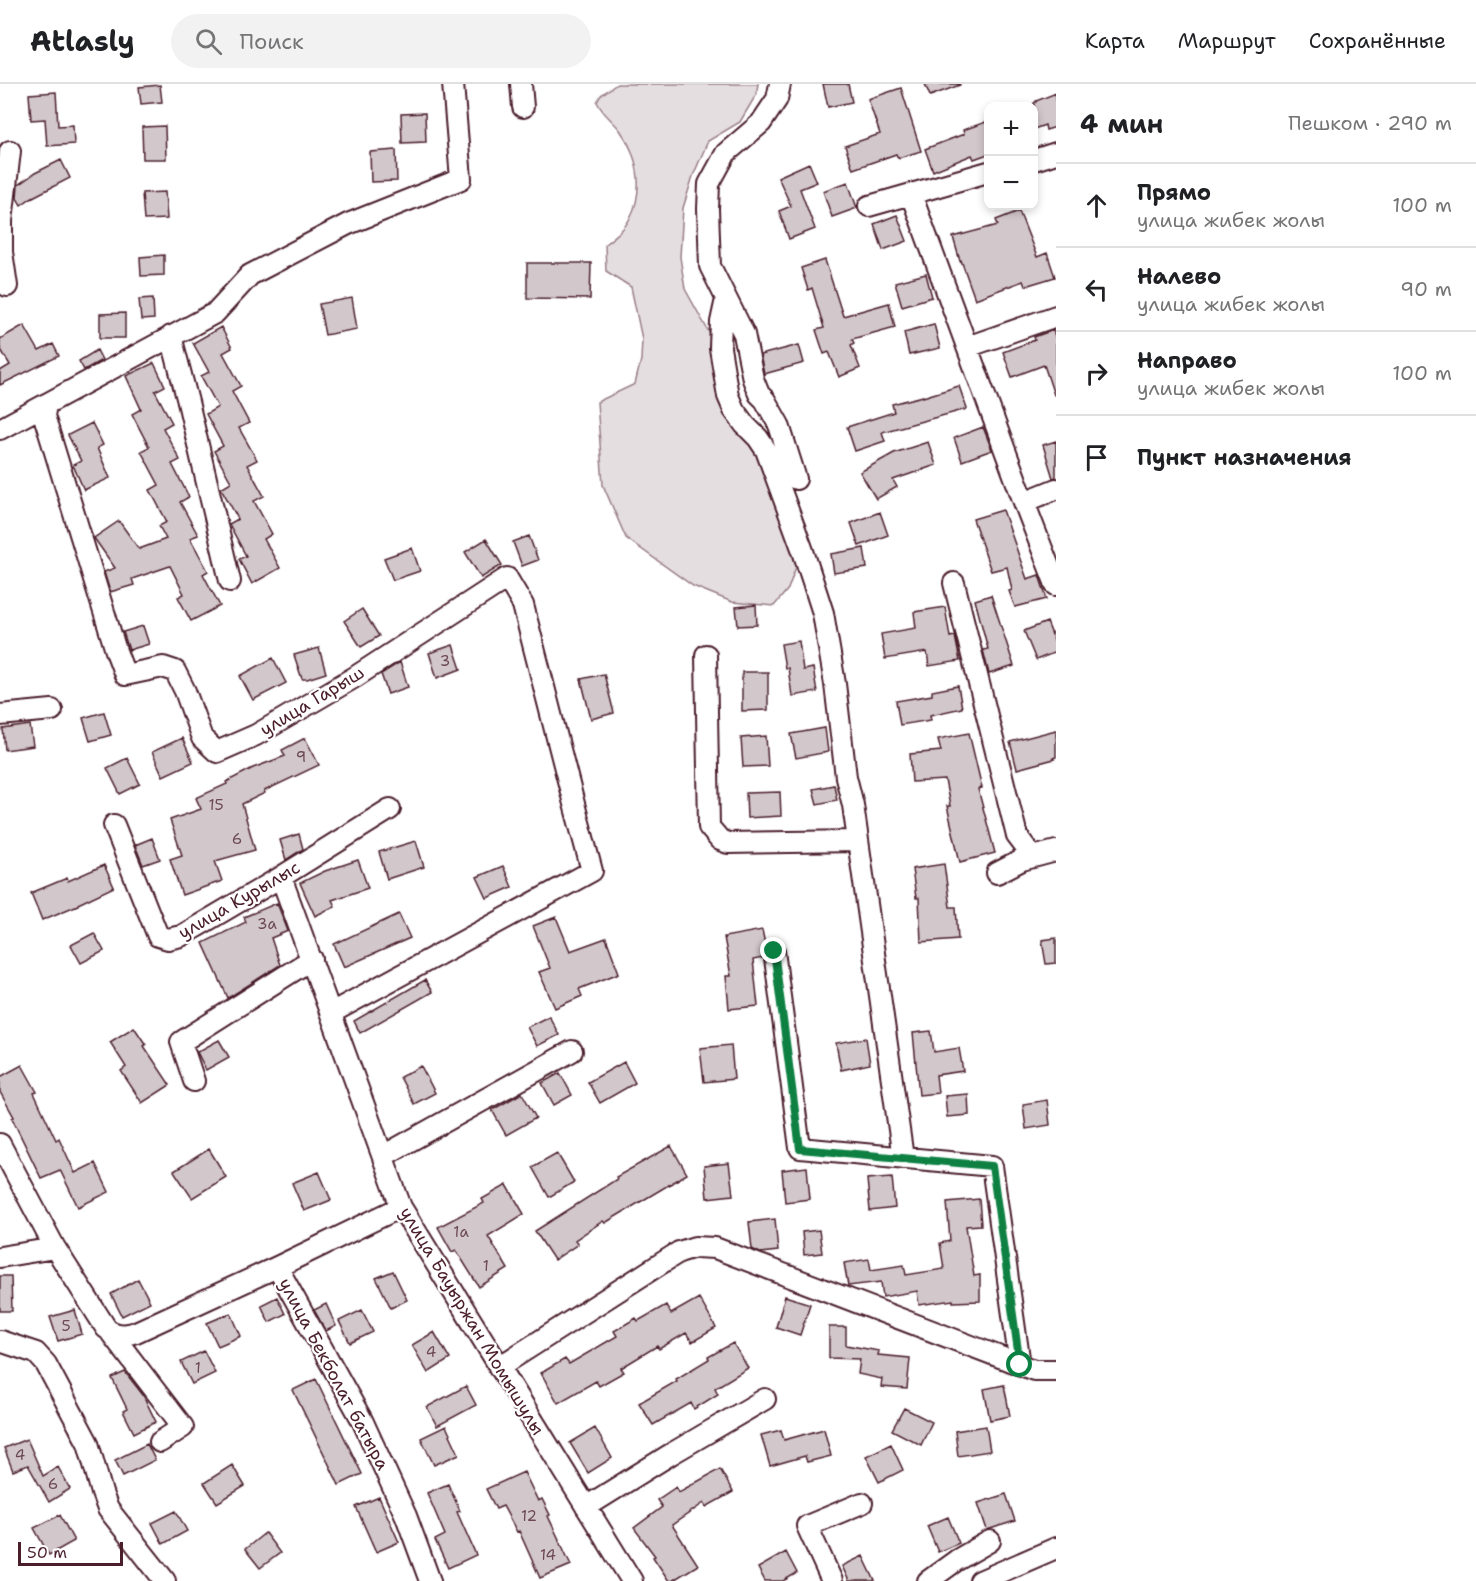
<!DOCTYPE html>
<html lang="ru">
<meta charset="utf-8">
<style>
:root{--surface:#fff;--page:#f2f2f2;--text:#202124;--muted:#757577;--line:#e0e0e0}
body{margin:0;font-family:"Shantell Sans",sans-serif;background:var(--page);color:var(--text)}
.controls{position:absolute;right:18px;top:18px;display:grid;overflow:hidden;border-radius:12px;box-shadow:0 3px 9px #0003}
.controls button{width:54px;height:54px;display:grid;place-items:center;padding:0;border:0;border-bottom:2px solid var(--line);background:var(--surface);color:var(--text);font:30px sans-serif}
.scale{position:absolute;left:18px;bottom:15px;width:105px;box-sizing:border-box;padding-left:6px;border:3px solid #4a1f2b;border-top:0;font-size:16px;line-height:21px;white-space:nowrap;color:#4a1f2b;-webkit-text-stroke:4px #fff;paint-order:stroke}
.stop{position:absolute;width:18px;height:18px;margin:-14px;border:4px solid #0b8043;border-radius:50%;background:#fff}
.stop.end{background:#0b8043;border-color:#fff;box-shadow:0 2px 6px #0008}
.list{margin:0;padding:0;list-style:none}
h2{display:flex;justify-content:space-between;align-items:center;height:78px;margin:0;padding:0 24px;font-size:26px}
h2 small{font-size:20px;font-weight:400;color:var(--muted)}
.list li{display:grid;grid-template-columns:39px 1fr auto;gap:18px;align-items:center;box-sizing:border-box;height:84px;padding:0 24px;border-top:2px solid var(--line)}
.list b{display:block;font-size:22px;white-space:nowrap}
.list p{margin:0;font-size:20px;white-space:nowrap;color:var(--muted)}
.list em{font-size:20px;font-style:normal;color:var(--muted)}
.icon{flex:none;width:33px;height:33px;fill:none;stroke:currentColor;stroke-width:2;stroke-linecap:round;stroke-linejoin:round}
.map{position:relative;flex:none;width:1056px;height:1497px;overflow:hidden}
header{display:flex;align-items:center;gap:36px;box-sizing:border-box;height:84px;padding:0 30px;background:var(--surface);border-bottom:2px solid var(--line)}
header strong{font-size:28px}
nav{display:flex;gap:33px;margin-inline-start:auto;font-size:21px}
.search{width:420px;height:54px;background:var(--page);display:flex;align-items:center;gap:15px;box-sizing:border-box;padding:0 21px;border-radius:33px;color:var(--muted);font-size:22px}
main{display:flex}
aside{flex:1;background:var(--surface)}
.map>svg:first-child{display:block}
.green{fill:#e5dee0;stroke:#987e86;stroke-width:1.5}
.building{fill:#d2c7cb;stroke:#4a1f2b;stroke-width:1.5}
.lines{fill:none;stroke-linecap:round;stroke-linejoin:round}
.minor-casing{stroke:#4a1f2b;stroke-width:24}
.minor{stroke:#fff;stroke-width:20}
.route{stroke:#0b8043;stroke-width:8}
.labels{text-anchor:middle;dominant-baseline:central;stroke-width:4.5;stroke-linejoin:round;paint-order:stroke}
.number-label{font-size:15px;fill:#6c4953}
.street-label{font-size:18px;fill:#4a1f2b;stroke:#fff}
</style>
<header>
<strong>Atlasly</strong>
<div class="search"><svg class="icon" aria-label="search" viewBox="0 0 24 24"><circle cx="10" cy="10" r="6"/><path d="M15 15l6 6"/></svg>Поиск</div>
<nav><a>Карта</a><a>Маршрут</a><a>Сохранённые</a></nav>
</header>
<main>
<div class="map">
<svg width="1056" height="1497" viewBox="0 0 1056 1497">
<rect width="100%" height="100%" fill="#fff"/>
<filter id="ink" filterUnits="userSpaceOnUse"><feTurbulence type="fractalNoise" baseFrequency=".0167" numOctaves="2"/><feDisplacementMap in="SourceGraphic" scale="12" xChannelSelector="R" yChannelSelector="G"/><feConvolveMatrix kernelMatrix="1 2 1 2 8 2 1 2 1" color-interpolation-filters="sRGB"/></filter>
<g filter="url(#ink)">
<path class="green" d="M617,0H758L756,11L740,38L708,57L693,92L683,124L680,173L685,205L715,259L762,374L798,477L788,505L774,522L732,518L693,502L626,454L603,401L597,318L635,300L641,276L642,255L631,203L606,187L605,160C614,153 625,145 630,134C645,105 638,71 620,46C612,35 604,32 597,18L601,11Z"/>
<path class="building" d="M823,0H848L852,18L828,23Z
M925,0H960V1L930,12Z
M160,1L162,18L141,20L139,3Z
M901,4L921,67L898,74L896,70L853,85L845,62L880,50L868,15Z
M56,8L58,42L73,41L74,60L47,62L45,35L31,36L29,10Z
M1056,9V43L1046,46L1045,41L1034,45V19L1036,18V17Z
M425,29L426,58L402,59L401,30Z
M986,38L988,44V70L974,75L972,71L933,87L925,65L964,50L963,46Z
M165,42L166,75H143L142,43Z
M396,66L397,97L371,98L370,68Z
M61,76L70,94L31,114L21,121L17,114L18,101L35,89Z
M809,79L817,98L800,105L815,145L789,155L779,127L791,122L778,93Z
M848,98L857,124L832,133L823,107Z
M165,108L167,135L144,136L142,109Z
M1019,127L1037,173L1047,169L1055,193L1025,202L1023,197L975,215L961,176L960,177L953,153L998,141L996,136Z
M897,131L907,157L883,166L874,140Z
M164,171V191L141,192L140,173Z
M825,176L843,232L889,219L895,243L852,255L854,259L851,261L860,284L839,293L829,268L824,270L816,246L824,244L812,204L808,206L801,184Z
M527,179H591L590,215L527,214Z
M926,190L932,213L902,222L895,198Z
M153,214L154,235L141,236L139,215Z
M352,214L357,245L325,251L319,220Z
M125,229V254H100V230Z
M934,240L940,264L909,271L904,248Z
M24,241L39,267L53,260L59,272L0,301V287L10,281L0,264V255Z
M221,243L232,264L223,269L241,302L232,307L249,339L239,344L257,376L247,381L264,412L254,417L272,450L264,455L280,484L252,500L239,475L246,472L229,440L238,435L221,404L231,398L214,367L223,362L206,330L218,323L201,292L209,288L193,259Z
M1053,246L1056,255V311H1054L1044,281L1012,293L1003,268L1035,256L1034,253Z
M799,261L804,279L764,290L760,271Z
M97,266L102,276L84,286L79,277Z
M154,279L165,302L155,307L172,339L163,344L180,376L172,380L189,413L180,418L198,451L190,454L208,487L203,490L220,522L191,537L178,513L184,510L170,482L132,495L134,501L110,508L104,488L115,484L94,454L119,437L139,465L166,455L159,442L167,438L150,406L159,401L141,367L149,363L132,330L141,325L126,292Z
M959,302L967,325L882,348L885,357L855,367L847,343L894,328L892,320L923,312V313Z
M92,339L103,361L97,364L110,394L84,406L73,381L81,377L68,351Z
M983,343L992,366L962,377L954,354Z
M1056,357V393L1053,394L1043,361Z
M928,358L936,381L893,396L897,403L876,415L860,388L894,369Z
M1003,426L1027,495L1039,491L1047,515L1015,523L1009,507L1012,506L1007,483L991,487L973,435Z
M880,428L888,451L859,462L851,439Z
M529,452L538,476L522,482L513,458Z
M486,455L502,481L481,494L465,468Z
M412,464L420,487L393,496L384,474Z
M864,464L867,484L834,489L831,470Z
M991,511L1014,582L989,590L983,566L988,565L975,516Z
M756,521L757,541L738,542L736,523Z
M945,523L950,553L955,552L960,577L929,582L927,568L885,575L881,550L916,544L914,528Z
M362,525L379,552L361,563L344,537Z
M1047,538L1056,561V568L1036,576L1024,547Z
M143,542L149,560L129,566L123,548Z
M799,557L803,586L813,584L817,608L792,612L788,584H785L781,560Z
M453,561L461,585L437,594L429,569Z
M319,564L326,589L307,595H302L294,571Z
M273,574L286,599L253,616L240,592Z
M400,578L408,603L388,610L381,590Z
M742,588H768V626L742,627Z
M604,590L614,629L591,635L581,595Z
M958,602L962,624L930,631L931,636L900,641L896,617L932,611V607Z
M104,628L111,651L90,657L83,634Z
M30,641L33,662L5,666L3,645Z
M825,644L828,668L796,674L791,650Z
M1056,646V673L1053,674L1054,675L1017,685L1010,658Z
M969,649L982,704L978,705L995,769L960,778L947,722H950L945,696L912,698L910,670L941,667L938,655Z
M766,652L768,682L743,683L741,654Z
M182,654L193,678L163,692L152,668Z
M305,654L319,681L264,707L265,709L242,720L255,766L215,777L222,797L182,811L170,775L182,771L170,736L201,725L196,714L227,700L226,698L253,684L285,672L282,666Z
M127,674L140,700L120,710L107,684Z
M834,701L837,716L817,720L813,705Z
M780,708L781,732L747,734L746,709Z
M299,750L303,765L286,776L280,756Z
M152,754L160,775L143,781L135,761Z
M416,757L424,783L387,795L379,768Z
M358,776L368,804L332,816L335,822L315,832L300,799L325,787Z
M944,780L950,823H956L958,855L921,858L919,814H916L912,785Z
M104,781L114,803L78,820V821L42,836L31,809L67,794L68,797Z
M503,782L512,803L487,814L477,793Z
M277,819L288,847L271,854L280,881L228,914L203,859L246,838L244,833Z
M399,830L410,854L344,883L334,860Z
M556,833L570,867L606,854L619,889L579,905L582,912L555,924L539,888L550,884L533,842Z
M762,846L765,860L763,863V874L753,876L758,922L729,925L726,892H731L724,853Z
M94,849L104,867L81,879L71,861Z
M1056,854V879L1046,880L1042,856Z
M425,896L432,908L360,949L354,937Z
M549,932L559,951L537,962L527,943Z
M134,943L146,961L144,962L170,1001L142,1019L121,987L126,983L110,958Z
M931,947L934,968L959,964L963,987L936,991L938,1009L919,1011L913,949Z
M866,954L870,980L841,986L836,959Z
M219,956L229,973L206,986L197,968Z
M731,961L734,995L704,998L700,964Z
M624,978L635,999L600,1019L588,998Z
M22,981L37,1008L34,1009L56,1056L59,1054L75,1089L95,1079L109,1108L78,1123L60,1086L41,1094L12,1034L14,1033L0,1008V993Z
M421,982L435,1009L414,1020L400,993Z
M560,989L572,1011L554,1021L542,999Z
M522,1009L536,1034L506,1051L492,1026Z
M968,1010L969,1031L947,1033L945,1012Z
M1047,1016L1050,1041L1026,1045L1023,1020Z
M671,1062L687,1090L605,1139L603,1137L575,1156L578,1160L554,1176L535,1147L617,1095L616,1093Z
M209,1065L226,1093L192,1114L174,1087Z
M557,1069L574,1098L549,1113L532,1083Z
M729,1079L733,1111L707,1114L704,1082Z
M807,1083L810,1115L785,1118L782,1086Z
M319,1088L331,1116L304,1127L292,1099Z
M892,1093L895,1124L870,1127L867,1095Z
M507,1101L524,1130L488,1152L508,1185L479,1203L456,1166L452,1168L438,1143L484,1119L482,1115Z
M979,1115L981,1141L966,1142L974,1192L980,1191V1217L953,1218V1216L919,1221L917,1207L883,1213L881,1198L848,1202L844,1179L869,1175L871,1186L904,1181L906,1191L944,1185L940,1159L950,1157L947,1118Z
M775,1135L778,1167L760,1169L752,1165L749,1138Z
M819,1146L822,1169L804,1171L802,1148Z
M393,1187L407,1216L391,1224L376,1194Z
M0,1192H11L12,1227H0Z
M138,1195L150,1218L122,1232L111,1210Z
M785,1212L810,1220L800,1251L776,1243Z
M277,1213L285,1230L269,1238L261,1221Z
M699,1214L716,1244L692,1258L686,1249L659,1265L657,1262L621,1284L624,1288L599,1302L596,1297L558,1319L541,1289L565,1275L569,1280L617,1252L614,1247L636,1234L638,1237L666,1221L671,1230Z
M326,1220L336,1242L326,1247L314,1226Z
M75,1226L82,1250L58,1257L50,1233Z
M362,1226L373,1248L350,1259L339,1237Z
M231,1229L241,1252L218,1262L207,1239Z
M829,1243H846V1261L879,1267L878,1271L910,1274L907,1305L881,1303L882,1295L858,1290L860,1275L829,1274Z
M434,1248L450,1275L428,1289L412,1261Z
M733,1259L748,1284L715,1304L718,1310L694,1325L691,1319L653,1341L639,1319L677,1297L676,1295L709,1275L708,1273Z
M204,1267L215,1289L192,1300L181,1278Z
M125,1288L143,1311L156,1338L134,1349L123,1327L127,1325L112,1294Z
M316,1295L362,1390L339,1401L293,1306Z
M1004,1301L1010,1332L990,1336L984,1305Z
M466,1302L476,1321L437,1342L427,1323Z
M904,1324L932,1338L921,1361L892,1346Z
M446,1342L459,1370L434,1381L421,1354Z
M986,1342L990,1367L958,1372L955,1347Z
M595,1344L612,1374L588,1389L570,1359Z
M824,1345L831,1372L807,1378L805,1372L770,1382L761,1351L781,1346L784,1356Z
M27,1355L43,1392L58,1383L70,1405L49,1418L28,1381L13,1387L4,1364Z
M147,1360L155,1376L123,1392L115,1376Z
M891,1360L903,1386L879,1398L866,1372Z
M232,1381L245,1402L217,1419L204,1399Z
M720,1385L733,1408L706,1423L704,1419L672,1441L698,1481L672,1497H669L653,1473L655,1472L634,1444L662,1423L657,1416L676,1403L679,1408Z
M524,1388L538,1417L542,1415L550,1431L548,1432L571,1481L540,1494L519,1447L517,1448L503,1422L496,1425L486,1405Z
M448,1400L460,1427L457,1428L476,1471L448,1484L435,1456L445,1451L427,1409Z
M1006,1410L1015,1437L987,1446L978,1419Z
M379,1413L399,1458L376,1468L356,1423Z
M176,1427L187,1447L163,1460L152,1439Z
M60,1431L74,1457L49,1471L34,1444Z
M948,1433L959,1459L938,1468L927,1442Z
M265,1449L280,1469L260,1484L245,1465Z
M786,1468L797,1489L783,1497H765L758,1484Z
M863,1472L875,1497H849L842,1482Z"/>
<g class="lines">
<g class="minor-casing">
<path id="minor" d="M521,0L523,23
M780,0L777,15L761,39L726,69L709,100L708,125L710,182L744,250L753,295L759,310L765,316L779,341L796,395
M1034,76L1056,69
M911,110L1024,418L1056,501
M869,122L988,88
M7,202L2,168V137L10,67
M726,215L721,238L720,264L728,312L734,326L745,341L758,354L766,366L803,467L823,529L835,600L846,693L853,721L903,1074
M171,252L188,318L230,497
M967,263L1056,232
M46,320L44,332L116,567L125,591L163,583L175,587L185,607L202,654L217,668L256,651L355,593L507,494L523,521L573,716L592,787L331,929
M0,345L215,229L250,191L348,140L461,95L453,0
M1024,418L1056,405
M954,499L1017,752L1033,773
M706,571L709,743L720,756L728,759L858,757
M0,631L52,626
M114,741L158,852L168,855L181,852L281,793L390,725
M997,789L1022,776L1056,767
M281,793L401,1123L632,1497
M774,867L800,1064L992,1082L1020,1281
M194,997L181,958L312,875
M0,1060L55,1164L106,1244C115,1252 125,1252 136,1248L277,1183L401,1123
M383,1072L572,967
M0,1173L55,1164
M277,1183L362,1336L406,1432L430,1497
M111,1249L183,1343L160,1358
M0,1257L36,1269L46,1280L88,1359L102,1409L108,1425L165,1497
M499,1283L679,1168L695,1163L715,1164L1034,1286H1056
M586,1423L671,1370L765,1315
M832,1497L807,1442L862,1419
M928,1497L957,1476L990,1457
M980,1497L1056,1464"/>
</g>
<use href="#minor" class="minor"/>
</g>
</g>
<g class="lines" filter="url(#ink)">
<path class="route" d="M774,867L800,1065L992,1082L1020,1281"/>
</g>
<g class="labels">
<g class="number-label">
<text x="445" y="577">3</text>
<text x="301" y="673">9</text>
<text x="216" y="721">15</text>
<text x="237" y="755">6</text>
<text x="267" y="840">3а</text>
<text x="461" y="1148">1а</text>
<text x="486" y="1182">1</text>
<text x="66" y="1242">5</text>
<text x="431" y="1268">4</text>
<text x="198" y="1284">1</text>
<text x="20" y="1371">4</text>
<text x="53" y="1400">6</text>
<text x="529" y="1432">12</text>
<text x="548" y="1471">14</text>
</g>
<g class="street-label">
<text transform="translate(312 617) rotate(-31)">улица Гарыш</text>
<text transform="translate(239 816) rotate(-30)">улица Курылыс</text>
<text transform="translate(472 1237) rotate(59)">улица Бауыржан Момышулы</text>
<text transform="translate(334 1290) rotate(62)">улица Бекболат батыра</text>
</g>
</g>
</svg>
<div class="controls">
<button>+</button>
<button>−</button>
</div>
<div class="scale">50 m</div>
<div class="stop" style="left:1020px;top:1281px"></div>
<div class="stop end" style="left:774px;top:867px"></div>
</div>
<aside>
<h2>4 мин<small>Пешком · 290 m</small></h2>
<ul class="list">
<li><svg class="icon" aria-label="ahead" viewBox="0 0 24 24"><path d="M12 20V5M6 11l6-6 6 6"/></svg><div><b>Прямо</b><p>улица жибек жолы</p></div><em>100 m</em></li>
<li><svg class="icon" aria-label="left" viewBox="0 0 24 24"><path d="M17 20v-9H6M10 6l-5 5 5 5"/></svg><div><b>Налево</b><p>улица жибек жолы</p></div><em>90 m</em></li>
<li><svg class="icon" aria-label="right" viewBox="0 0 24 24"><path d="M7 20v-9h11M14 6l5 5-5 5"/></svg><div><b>Направо</b><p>улица жибек жолы</p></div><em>100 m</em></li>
<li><svg class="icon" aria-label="arrive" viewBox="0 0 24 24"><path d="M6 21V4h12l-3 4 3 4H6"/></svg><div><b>Пункт назначения</b></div></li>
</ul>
</aside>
</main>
